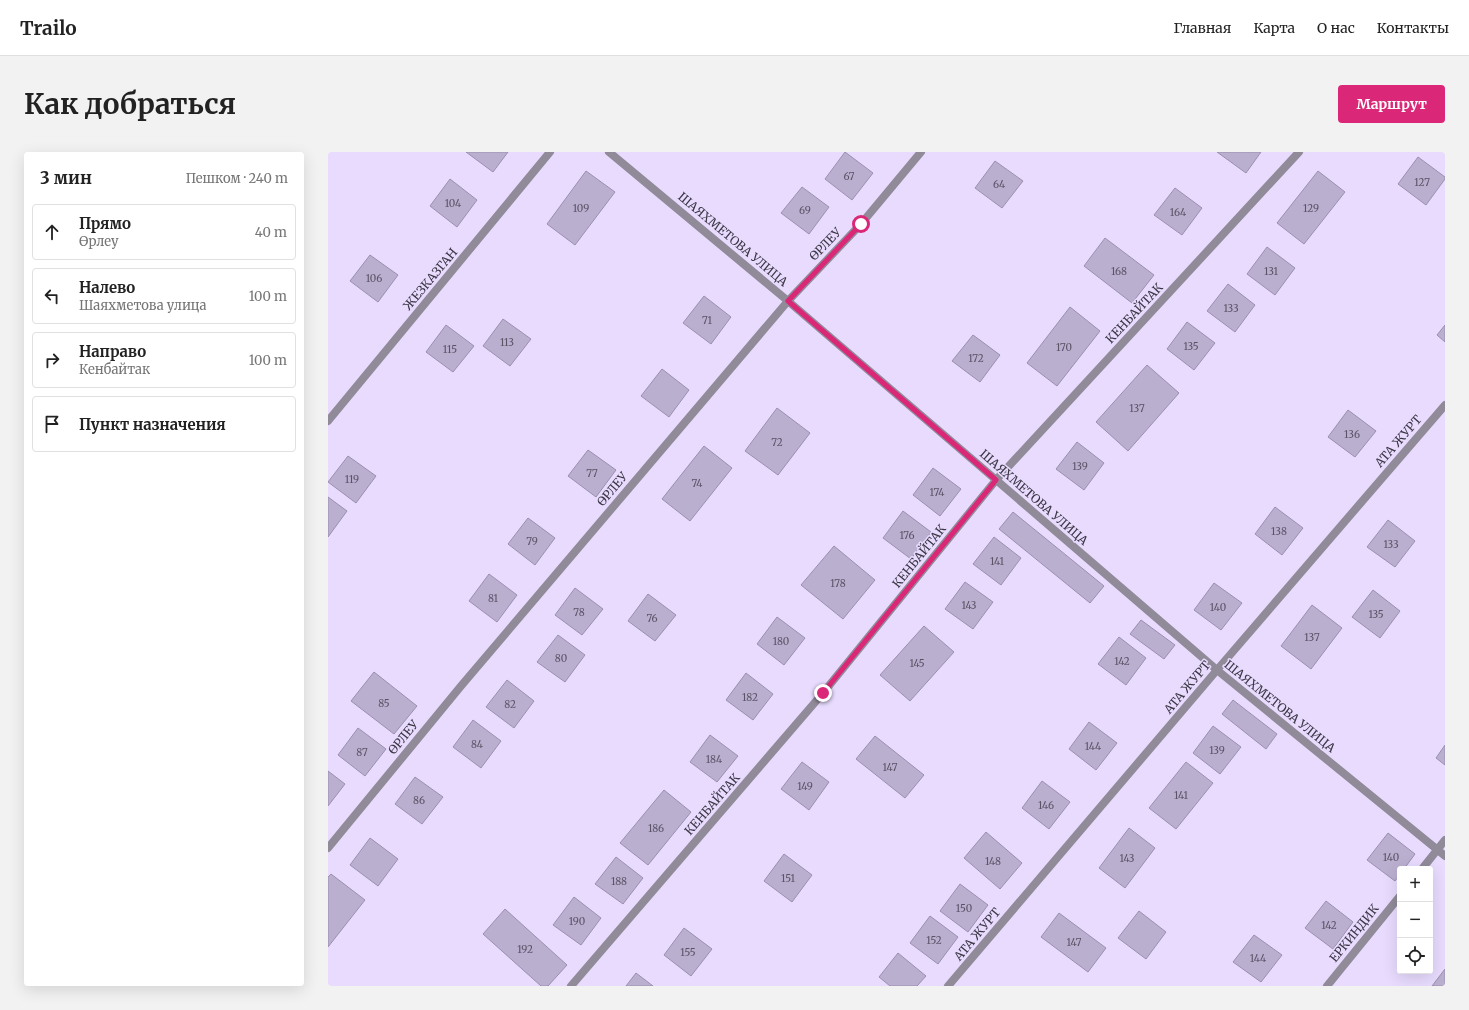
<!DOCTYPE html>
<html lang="ru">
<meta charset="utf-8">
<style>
:root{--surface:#fff;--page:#f2f2f2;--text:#222;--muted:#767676;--line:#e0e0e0;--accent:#db2777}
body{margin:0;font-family:Merriweather,serif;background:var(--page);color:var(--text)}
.controls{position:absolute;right:12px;bottom:12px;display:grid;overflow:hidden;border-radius:4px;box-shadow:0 4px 16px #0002}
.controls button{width:36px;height:36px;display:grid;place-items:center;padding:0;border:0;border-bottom:1px solid var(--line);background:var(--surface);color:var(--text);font:20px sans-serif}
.stop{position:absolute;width:12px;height:12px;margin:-9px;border:3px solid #db2777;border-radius:50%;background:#fff}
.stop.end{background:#db2777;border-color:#fff;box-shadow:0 1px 4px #0008}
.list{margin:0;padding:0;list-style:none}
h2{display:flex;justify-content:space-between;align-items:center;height:52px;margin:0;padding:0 16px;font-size:17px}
h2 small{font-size:13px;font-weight:400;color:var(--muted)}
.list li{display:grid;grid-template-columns:26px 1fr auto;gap:12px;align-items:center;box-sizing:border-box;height:56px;margin:0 8px 8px;padding:0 8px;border:1px solid var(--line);border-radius:4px}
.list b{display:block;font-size:15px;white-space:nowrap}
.list p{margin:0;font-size:13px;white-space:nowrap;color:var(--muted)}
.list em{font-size:13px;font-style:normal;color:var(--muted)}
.icon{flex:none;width:22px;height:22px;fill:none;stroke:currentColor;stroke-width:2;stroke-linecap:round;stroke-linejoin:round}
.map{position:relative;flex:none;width:1117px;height:834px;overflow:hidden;border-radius:4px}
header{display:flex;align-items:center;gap:24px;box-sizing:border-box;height:56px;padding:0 20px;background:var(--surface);border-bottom:1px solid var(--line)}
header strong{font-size:19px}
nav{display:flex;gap:22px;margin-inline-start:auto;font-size:14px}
.intro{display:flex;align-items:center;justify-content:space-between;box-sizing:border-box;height:96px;padding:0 24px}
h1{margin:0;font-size:28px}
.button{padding:10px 18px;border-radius:4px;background:var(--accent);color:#fff;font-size:14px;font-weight:700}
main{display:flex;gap:24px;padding:0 24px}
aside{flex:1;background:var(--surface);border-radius:4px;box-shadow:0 4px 16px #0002}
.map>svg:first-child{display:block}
.building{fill:#bbafd0;stroke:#9b8faf}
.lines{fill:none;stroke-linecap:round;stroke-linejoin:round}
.street{stroke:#908a99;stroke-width:8}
.route{stroke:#db2777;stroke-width:5}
.labels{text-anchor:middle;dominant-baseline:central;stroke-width:3;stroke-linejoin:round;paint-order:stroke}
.number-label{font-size:10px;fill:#5b5467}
.street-label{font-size:12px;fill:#3b3644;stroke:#e8dbfe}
</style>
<header>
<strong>Trailo</strong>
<nav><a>Главная</a><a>Карта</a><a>О нас</a><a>Контакты</a></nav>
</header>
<div class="intro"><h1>Как добраться</h1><a class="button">Маршрут</a></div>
<main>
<aside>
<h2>3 мин<small>Пешком · 240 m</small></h2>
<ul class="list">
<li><svg class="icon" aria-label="ahead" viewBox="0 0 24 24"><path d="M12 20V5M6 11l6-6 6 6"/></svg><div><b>Прямо</b><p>Өрлеу</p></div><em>40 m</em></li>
<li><svg class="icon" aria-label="left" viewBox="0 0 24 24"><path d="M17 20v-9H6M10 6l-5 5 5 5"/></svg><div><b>Налево</b><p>Шаяхметова улица</p></div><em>100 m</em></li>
<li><svg class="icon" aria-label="right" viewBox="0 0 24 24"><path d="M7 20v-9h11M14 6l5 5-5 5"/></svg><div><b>Направо</b><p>Кенбайтак</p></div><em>100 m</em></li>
<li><svg class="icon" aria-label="arrive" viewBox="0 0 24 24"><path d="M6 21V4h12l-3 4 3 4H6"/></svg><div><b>Пункт назначения</b></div></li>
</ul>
</aside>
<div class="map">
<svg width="1117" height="834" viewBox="0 0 1117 834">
<rect width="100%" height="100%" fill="#e8dbfe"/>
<path class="building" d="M138,0H180L165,20Z
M517,0L545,21L524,48L497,27Z
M889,0H933L918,21Z
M1090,5L1117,25V27L1098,53L1070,32Z
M667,9L695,29L674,56L647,36Z
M258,19L287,40L247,93L219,72Z
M990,19L1017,40L976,92L949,71Z
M122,27L149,48L129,75L102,54Z
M474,35L501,55L481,82L453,61Z
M847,36L874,56L854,83L826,63Z
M777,86L826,123L804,151L756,114Z
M939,95L967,116L947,143L919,122Z
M42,103L70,123L50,150L22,129Z
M900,132L927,153L907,180L879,159Z
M376,144L403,165L383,192L355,171Z
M742,155L772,179L729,234L699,211Z
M175,167L203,187L182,214L155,194Z
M859,170L887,191L866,218L839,197Z
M118,173L146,194L125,220L98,200Z
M1117,173V190L1109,183Z
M645,183L672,203L652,230L624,209Z
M819,213L851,241L800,299L768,270Z
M334,217L361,238L341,265L313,244Z
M449,256L482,281L450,323L417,299Z
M1020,258L1048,279L1027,305L1000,285Z
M749,290L776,311L756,338L728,317Z
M376,294L404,316L362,369L334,347Z
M260,298L288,318L268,345L240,324Z
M20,304L48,324L28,351L0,330Z
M605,316L633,337L612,364L585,343Z
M0,345L19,359L0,385Z
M947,355L975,376L954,403L927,382Z
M575,359L603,380L583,407L555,386Z
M685,360L776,434L762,451L671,377Z
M200,366L227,386L207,413L180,392Z
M1060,368L1087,389L1067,415L1039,395Z
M666,385L693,406L673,433L645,412Z
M506,394L547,428L515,467L473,433Z
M161,422L189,443L169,470L141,449Z
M637,430L665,450L645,477L617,457Z
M886,431L914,451L893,478L866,458Z
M247,436L275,457L254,483L227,463Z
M1045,438L1072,459L1052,486L1024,465Z
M320,442L348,463L327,489L300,469Z
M984,453L1014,476L983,517L953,494Z
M449,465L477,486L456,513L429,492Z
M813,468L847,493L836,507L802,482Z
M596,474L626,500L582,549L552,523Z
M230,483L257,503L237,530L209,510Z
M791,485L818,506L798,533L770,512Z
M46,520L89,554L66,582L23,549Z
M418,521L445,542L425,568L398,548Z
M179,528L206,549L186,576L158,555Z
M905,548L949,582L938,597L894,562Z
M145,568L173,589L153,616L125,595Z
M761,570L789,591L768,618L741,597Z
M885,574L913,595L892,622L865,601Z
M30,576L58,597L37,624L10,603Z
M382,583L410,604L389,630L362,610Z
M547,584L596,623L577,646L528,607Z
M1117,593V613L1108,606Z
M474,610L501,630L481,658L453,637Z
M858,610L885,631L848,677L821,656Z
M0,619L17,632L0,654Z
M87,625L115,645L94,672L67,652Z
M714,629L742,650L721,677L694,656Z
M336,638L363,660L320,713L292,691Z
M801,676L827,696L797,736L771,716Z
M658,680L694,711L672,737L636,706Z
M1060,681L1087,702L1076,717H1072V722L1067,729L1039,708Z
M42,686L70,707L50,734L22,713Z
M456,702L484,723L464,750L436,729Z
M288,705L315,726L295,752L267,732Z
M3,722L37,748L0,795V725Z
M632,732L660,753L640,780L612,759Z
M246,745L273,766L253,793L225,773Z
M998,749L1025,770L1005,797L977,776Z
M177,757L239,813L220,834H213L155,782Z
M811,759L838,780L818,807L790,786Z
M731,761L778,796L760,820L713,785Z
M602,764L630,785L610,812L582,791Z
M356,776L384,797L363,824L336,803Z
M926,783L954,803L933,830L905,810Z
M570,801L598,824L589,834H562L551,825Z
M1117,817V834H1104Z
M308,821L325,834H298Z"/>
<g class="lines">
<path class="street" d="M281,0L460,149L889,518L1117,704
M0,269L222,0
M0,696L133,534L460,149L533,72L593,0
M1094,717L1117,688
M243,834L495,541L668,328L971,0
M620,834L889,518L1117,253
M999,834L1072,744"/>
</g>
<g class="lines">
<path class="route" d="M495,541L668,328L460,149L533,72"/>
</g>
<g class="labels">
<g class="number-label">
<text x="521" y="24">67</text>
<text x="1094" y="30">127</text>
<text x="671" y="32">64</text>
<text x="125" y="51">104</text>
<text x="253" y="56">109</text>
<text x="983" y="56">129</text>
<text x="477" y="58">69</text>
<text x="850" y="60">164</text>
<text x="791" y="119">168</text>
<text x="943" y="119">131</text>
<text x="46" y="126">106</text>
<text x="903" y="156">133</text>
<text x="379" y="168">71</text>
<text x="179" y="190">113</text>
<text x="863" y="194">135</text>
<text x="736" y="195">170</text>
<text x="122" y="197">115</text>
<text x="648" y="206">172</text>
<text x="809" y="256">137</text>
<text x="1024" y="282">136</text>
<text x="449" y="290">72</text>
<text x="752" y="314">139</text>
<text x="264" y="321">77</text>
<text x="24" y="327">119</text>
<text x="369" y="331">74</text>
<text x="609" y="340">174</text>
<text x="951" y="379">138</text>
<text x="579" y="383">176</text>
<text x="204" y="389">79</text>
<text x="1063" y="392">133</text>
<text x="669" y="409">141</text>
<text x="510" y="431">178</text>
<text x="165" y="446">81</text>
<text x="641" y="453">143</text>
<text x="890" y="455">140</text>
<text x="251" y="460">78</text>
<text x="1048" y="462">135</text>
<text x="324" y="466">76</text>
<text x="984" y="485">137</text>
<text x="453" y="489">180</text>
<text x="233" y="506">80</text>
<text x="794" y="509">142</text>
<text x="589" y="511">145</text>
<text x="422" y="545">182</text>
<text x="56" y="551">85</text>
<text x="182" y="552">82</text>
<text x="149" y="592">84</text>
<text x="765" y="594">144</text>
<text x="889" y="598">139</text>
<text x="34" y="600">87</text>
<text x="386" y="607">184</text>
<text x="562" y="615">147</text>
<text x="477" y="634">149</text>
<text x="853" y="643">141</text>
<text x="91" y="648">86</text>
<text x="718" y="653">146</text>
<text x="328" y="676">186</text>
<text x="1063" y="705">140</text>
<text x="799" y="706">143</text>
<text x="665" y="709">148</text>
<text x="460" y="726">151</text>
<text x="291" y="729">188</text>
<text x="636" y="756">150</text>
<text x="249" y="769">190</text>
<text x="1001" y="773">142</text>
<text x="606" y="788">152</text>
<text x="746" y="790">147</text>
<text x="197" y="797">192</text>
<text x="360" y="800">155</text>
<text x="930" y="806">144</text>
</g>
<g class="street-label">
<text transform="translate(405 87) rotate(40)">ШАЯХМЕТОВА УЛИЦА</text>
<text transform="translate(497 92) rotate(-46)">ӨРЛЕУ</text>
<text transform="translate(102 127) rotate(-50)">ЖЕЗКАЗГАН</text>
<text transform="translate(806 161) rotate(-47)">КЕНБАЙТАК</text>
<text transform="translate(1070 289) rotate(-49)">АТА ЖУРТ</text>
<text transform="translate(284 337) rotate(-50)">ӨРЛЕУ</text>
<text transform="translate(706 345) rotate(41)">ШАЯХМЕТОВА УЛИЦА</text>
<text transform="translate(591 404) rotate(-51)">КЕНБАЙТАК</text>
<text transform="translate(859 535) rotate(-50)">АТА ЖУРТ</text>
<text transform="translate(952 554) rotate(39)">ШАЯХМЕТОВА УЛИЦА</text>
<text transform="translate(75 585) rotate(-51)">ӨРЛЕУ</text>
<text transform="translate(384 652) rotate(-49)">КЕНБАЙТАК</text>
<text transform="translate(1026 781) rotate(-51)">ЕРКИНДИК</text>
<text transform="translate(649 782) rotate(-50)">АТА ЖУРТ</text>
</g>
</g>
</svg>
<div class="controls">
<button>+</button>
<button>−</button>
<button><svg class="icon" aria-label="locate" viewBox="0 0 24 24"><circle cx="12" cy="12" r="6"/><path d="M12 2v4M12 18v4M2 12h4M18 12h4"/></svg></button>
</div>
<div class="stop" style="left:533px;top:72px"></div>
<div class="stop end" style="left:495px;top:541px"></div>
</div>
</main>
